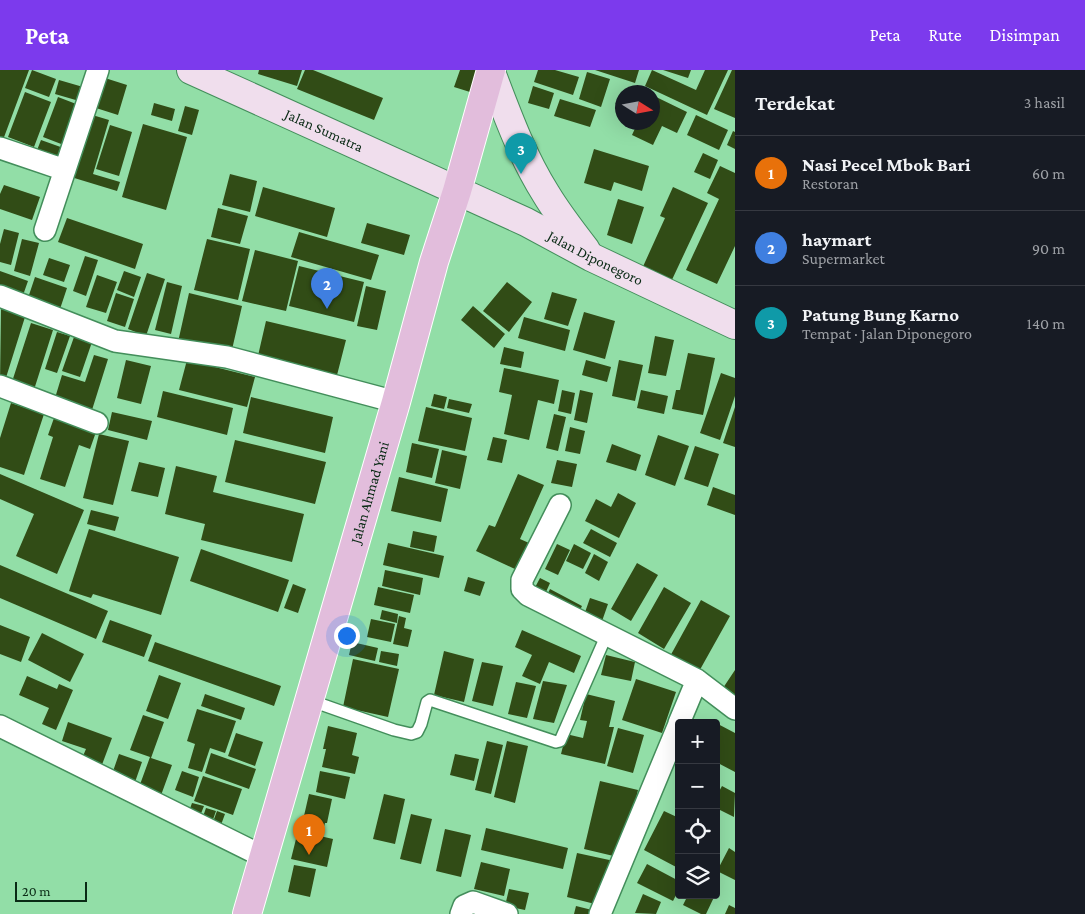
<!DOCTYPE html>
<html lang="id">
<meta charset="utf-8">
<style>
:root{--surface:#171b24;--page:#20242c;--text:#f1f3f6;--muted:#9ea1a6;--line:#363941;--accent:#7c3aed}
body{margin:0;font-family:"Crimson Pro",serif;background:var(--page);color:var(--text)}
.controls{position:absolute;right:15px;bottom:15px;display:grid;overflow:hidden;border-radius:5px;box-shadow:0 5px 20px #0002}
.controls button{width:45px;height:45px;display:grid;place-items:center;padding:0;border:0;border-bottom:1px solid var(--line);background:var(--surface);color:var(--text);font:25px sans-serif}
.compass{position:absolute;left:615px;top:15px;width:45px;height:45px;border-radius:50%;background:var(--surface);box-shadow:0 5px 20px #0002;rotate:101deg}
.scale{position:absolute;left:15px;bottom:12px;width:72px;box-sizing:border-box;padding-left:5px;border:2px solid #0a2a15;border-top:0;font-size:14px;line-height:18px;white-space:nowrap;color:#0a2a15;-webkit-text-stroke:4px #92dea7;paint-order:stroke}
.you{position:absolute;left:346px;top:565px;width:18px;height:18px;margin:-12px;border:4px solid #fff;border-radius:50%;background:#1a73e8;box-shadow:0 0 0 8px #1a73e833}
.badge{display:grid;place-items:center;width:32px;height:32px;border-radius:50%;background:var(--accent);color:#fff;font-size:16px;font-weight:700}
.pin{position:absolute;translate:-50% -41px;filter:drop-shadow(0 1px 2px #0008)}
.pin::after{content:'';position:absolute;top:26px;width:18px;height:15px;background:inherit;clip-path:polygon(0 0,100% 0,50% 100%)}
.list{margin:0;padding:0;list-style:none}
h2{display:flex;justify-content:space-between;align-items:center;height:65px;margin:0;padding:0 20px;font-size:21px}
h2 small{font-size:16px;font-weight:400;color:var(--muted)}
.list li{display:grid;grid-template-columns:32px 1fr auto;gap:15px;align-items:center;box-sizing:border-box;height:75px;padding:0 20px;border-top:1px solid var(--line)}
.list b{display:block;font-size:19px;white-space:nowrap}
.list p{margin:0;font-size:16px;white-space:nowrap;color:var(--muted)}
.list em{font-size:16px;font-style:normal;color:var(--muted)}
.icon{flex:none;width:28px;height:28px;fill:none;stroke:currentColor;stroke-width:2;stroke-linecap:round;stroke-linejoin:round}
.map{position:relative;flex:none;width:735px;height:844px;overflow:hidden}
header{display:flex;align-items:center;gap:30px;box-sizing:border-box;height:70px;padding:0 25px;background:var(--accent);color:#fff}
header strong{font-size:24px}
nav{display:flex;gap:28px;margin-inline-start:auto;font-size:18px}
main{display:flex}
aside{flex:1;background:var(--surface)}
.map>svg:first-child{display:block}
.building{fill:#314c16}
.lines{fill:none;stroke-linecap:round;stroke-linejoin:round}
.service-casing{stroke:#438e5b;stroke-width:14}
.minor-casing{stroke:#438e5b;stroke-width:24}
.secondary-casing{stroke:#438e5b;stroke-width:30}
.primary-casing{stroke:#fff;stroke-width:30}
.service{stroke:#fff;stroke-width:11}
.minor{stroke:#fff;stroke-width:21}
.secondary{stroke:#f0deed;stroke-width:28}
.primary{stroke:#e2bddc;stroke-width:28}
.labels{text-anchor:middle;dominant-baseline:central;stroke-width:5;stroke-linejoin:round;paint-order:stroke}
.street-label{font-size:15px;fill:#0a2a15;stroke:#92dea7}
</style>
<header>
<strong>Peta</strong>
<nav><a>Peta</a><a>Rute</a><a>Disimpan</a></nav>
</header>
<main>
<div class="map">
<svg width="735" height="844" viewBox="0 0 735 844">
<rect width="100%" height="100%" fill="#92dea7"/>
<path class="building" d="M0,0H29L0,78Z
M32,0L56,9L49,27L25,18Z
M259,0H302L297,16L258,4Z
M305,0H313L383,28L374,50L297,19Z
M460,0H477L470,22L454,17Z
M538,0H555L579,7L573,25L534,12Z
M595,0H639L635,13Z
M652,0L696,20L705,0H728L707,45L645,16Z
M663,0H691L688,8Z
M732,0H735V48L714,39Z
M587,2L610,9L601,37L579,29Z
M105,8L127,15L118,45L96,38Z
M59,10L90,19L86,33L55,24Z
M533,16L554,23L549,39L528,33Z
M25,22L51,32L34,77L8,67Z
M652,25L687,42L677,63L662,56L653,75L632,65L638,52H652Z
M58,27L84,37L69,77L43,67Z
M560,29L596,40L590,57L554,46Z
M154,33L175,39L172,51L151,45Z
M185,36L199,40L192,65L178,61Z
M89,44L109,50L93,104L120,112L117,121L71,107Z
M696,45L728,60L719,80L687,65Z
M143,54L187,67L166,140L122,127Z
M110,55L132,62L119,106L96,99Z
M733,61L735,62V79L727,75Z
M41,70L69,80L62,99L34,88Z
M594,79L649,96L642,121L614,112L611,121L584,113Z
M703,83L718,90L710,109L694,102Z
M720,96L735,103V176L717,214L686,200L719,129L707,123Z
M230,104L257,111L250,142L222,135Z
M4,115L40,127L32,150L0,139V124Z
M263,117L335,138L327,167L255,146Z
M673,117L708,133L670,214L641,201L665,148L660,146Z
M618,129L644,137L632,174L607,165Z
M218,138L248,146L240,174L211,167Z
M67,148L143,174L135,199L58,172Z
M367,153L410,165L404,185L361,173Z
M4,159L19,163L11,195L0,192V174Z
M299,162L379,185L371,210L291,187Z
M22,169L39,173L30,206L14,201Z
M207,169L250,179L238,230L194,220Z
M255,180L298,191L286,241L242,231Z
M85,186L98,190L86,226L73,221Z
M49,188L70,195L64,212L43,205Z
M299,196L364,212L354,252L289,236Z
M0,201L28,211L22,228L0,221Z
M124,201L141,207L134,227L117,220Z
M147,203L165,209L146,266L128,259Z
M97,205L117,212L106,243L86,237Z
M35,207L67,218L59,242L27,231Z
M167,212L182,216L171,264L155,260Z
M507,212L532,232L509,262L483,241Z
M366,216L386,221L377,260L357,256Z
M552,222L577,229L568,256L544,249Z
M116,223L134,229L125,257L107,251Z
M189,223L242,236L231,284L178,272Z
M473,236L505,264L494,278L461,250Z
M1,239L25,247L4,314L0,313Z
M584,242L615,251L605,289L573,280Z
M524,247L570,260L565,281L518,268Z
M266,251L346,270L336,309L257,290Z
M31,253L53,260L32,326L10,318Z
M57,262L70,266L57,303L45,299Z
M655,266L674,270L666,306L648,303Z
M74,267L92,272L80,307L62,301Z
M504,277L524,282L521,298L500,294Z
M688,283L715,288L703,345L672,339L676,320H680Z
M94,285L108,289L92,340L55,328L62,305L85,312Z
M126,290L151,296L141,334L117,328Z
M187,290L255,307L247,337L179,320Z
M586,290L611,297L607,312L582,305Z
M619,290L643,295L635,331L612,326Z
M504,298L559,310L554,334L538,330L529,370L504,364L512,325L499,322Z
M721,303L735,308V326L720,370L700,363Z
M562,320L575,323L571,344L558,341Z
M580,320L593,323L587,353L574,350Z
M641,320L668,326L664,344L637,338Z
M163,321L233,338L227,365L157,347Z
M434,324L447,327L444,339L431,336Z
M251,327L333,347L325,383L243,363Z
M449,329L472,334L469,343L447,338Z
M11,333L44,344L24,405L0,397V368Z
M426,337L472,348L465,381L418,371Z
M735,337V377L723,373Z
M112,342L152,351L147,370L108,360Z
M554,344L566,347L558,381L546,378Z
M54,348L96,362L90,379L79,375L65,417L40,409L53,367L48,365Z
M570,357L585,361L580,384L565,381Z
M99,364L129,371L113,435L83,428Z
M658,365L689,376L675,416L645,405Z
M493,367L507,370L502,393L487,390Z
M235,370L326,392L315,434L225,412Z
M412,373L439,379L432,408L406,402Z
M612,374L641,385L636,401L606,392Z
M695,376L719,384L708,417L684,409Z
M442,380L467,386L460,419L435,413Z
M557,390L577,394L572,417L551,413Z
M139,392L165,398L158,427L131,421Z
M176,396L217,406L213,422L304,444L292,492L201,470L205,454L165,444Z
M0,404L84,440L57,504L16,486L34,444L0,429Z
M518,404L544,415L520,469L529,473L517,500L476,481L489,455L495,457Z
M399,407L448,419L441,452L391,441Z
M713,417L735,425V445L707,435Z
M618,423L636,433L619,468L585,451L596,429L611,437Z
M91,440L119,447L115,461L87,454Z
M89,459L179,487L161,545L93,524L91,528L69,521Z
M591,459L617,473L610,487L583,473Z
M413,461L437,466L434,482L410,477Z
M388,473L444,486L439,508L383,495Z
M557,474L570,480L558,505L545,499Z
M574,474L591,483L583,499L566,491Z
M201,479L289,510L278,542L190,511Z
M594,484L608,492L599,511L585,503Z
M637,493L658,505L631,551L611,539Z
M0,495L108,541L96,569L0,528Z
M385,500L423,508L420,525L382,516Z
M468,507L485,512L480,526L464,521Z
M540,508L550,513L542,531L531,525Z
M293,514L306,519L298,543L284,538Z
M378,517L414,525L410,543L374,535Z
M664,517L691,533L664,579L638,563Z
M550,519L582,536L576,548L544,531Z
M590,528L608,534L601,554L583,548Z
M701,530L730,546L697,605L668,590Z
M382,540L398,544L397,553L380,549Z
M399,546L406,548L404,558L412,560L408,577L393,574Z
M371,549L395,554L391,572L367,567Z
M110,550L152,565L144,587L102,572Z
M0,555L30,567L21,592L0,584Z
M522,560L581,586L574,603L549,592L540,614L522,606L532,585L515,577Z
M42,563L84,584L70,612L28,590Z
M155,572L281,616L274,636L148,591Z
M352,572L378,578L375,591L349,585Z
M381,581L399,584L397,596L379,592Z
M444,581L474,589L464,632L434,625Z
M606,585L635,592L631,611L601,605Z
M353,589L399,599L388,647L343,637Z
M482,592L503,596L493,636L472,631Z
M735,600V626L723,618Z
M159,605L181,613L168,649L146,641Z
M27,606L57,619L59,614L73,620L56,660L42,654L49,638L19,625Z
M636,609L676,622L662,663L622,650Z
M543,611L567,615L554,653L533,649Z
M516,612L536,616L527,648L508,644Z
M205,624L245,638L241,650L201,636Z
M586,624L615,631L609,657H614L605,694L561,684L566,664L583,668L587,651L580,650Z
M197,639L236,651L225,683L210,678L202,702L188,698L195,674L187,671Z
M143,645L164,652L151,688L172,695L160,728L138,720L150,687L130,680Z
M68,652L112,668L100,700L80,693L86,679L62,671Z
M716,653L735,663V702L716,692Z
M328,656L357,663L352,685L359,687L355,704L322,697L326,679H323Z
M618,658L644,665L633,703L607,696Z
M236,663L263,672L255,696L228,686Z
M487,671L503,675L491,724L475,720Z
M507,671L528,676L515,733L494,727Z
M211,683L256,699L249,719L205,703Z
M119,684L142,692L134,715L111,707Z
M455,684L479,689L474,711L450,705Z
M182,701L199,707L193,727L175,720Z
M320,701L350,707L345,729L316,722Z
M203,706L242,719L233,745L194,731Z
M600,711L638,720L622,788L584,779Z
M722,716L735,723L734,747L716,738V727Z
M309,724L332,729L327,753H325L322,764L301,759Z
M384,724L405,729L395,774L373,769Z
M192,733L204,736L198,751L187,747Z
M206,738L216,741L210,758L200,755Z
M217,741L225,744L218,763L210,760Z
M664,741L679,748L678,798L644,780Z
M411,744L432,749L421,794L400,789Z
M486,758L568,778L563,799L481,780Z
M445,759L471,765L461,807L436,801Z
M298,761L333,769L327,797L291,789Z
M729,778L735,782V810L717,801Z
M577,783L614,791L603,836L567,827Z
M481,792L510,799L504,826L474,819Z
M647,794L679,811V819L673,831L637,813Z
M294,795L316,799L310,827L288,822Z
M509,819L529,823L525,840L505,836Z
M643,824L661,832L656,844L635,843Z
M688,825H715L706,844H701L683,835Z
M729,835L735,838V844H725Z
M576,836L592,840L591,844H574Z"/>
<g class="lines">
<g class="service-casing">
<path id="service" d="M309,630L394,660L411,664L417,662L421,654L427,632L430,630L556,672L560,671L607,564"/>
</g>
<g class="minor-casing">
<path id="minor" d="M0,78L65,100
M45,160L98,0
M0,226L115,271L227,287L396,332
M0,316L97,353
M560,435L522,510V519L528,525L697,610L735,639
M679,653L697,610
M0,656L264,787
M461,844L464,836L473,832L507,844
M600,844L679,654"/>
</g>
<g class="secondary-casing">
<g id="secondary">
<path id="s1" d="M191,0L526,152L591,187L735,255"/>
<path d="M491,2C507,44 522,86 546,124C558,144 572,162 586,180"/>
</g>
</g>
<g class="primary-casing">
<g id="primary">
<path id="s2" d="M247,844L396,332L434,192L457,121L491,0"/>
</g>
</g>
<use href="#service" class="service"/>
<use href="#minor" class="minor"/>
<use href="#secondary" class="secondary"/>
<use href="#primary" class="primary"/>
</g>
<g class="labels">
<g class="street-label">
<text stroke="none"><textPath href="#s1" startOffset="146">Jalan Sumatra</textPath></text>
<text stroke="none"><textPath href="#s1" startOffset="446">Jalan Diponegoro</textPath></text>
<text stroke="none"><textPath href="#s2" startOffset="439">Jalan Ahmad Yani</textPath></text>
</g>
</g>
</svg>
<div class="controls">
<button>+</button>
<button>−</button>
<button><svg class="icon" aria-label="locate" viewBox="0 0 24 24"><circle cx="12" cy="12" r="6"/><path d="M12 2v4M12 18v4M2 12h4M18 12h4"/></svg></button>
<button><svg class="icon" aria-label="layers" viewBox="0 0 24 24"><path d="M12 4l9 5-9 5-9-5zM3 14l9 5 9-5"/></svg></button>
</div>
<svg class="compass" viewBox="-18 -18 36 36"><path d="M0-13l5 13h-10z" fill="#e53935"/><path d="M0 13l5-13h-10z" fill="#9ea1a6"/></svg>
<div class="scale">20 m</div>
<div class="you"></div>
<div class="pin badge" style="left:309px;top:785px;background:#e8710a">1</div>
<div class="pin badge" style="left:327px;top:239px;background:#3f7fe0">2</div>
<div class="pin badge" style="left:521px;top:104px;background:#0f9aa8">3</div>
</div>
<aside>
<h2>Terdekat<small>3 hasil</small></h2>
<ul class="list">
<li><span class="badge" style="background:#e8710a">1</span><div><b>Nasi Pecel Mbok Bari</b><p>Restoran</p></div><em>60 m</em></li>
<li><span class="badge" style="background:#3f7fe0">2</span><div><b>haymart</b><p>Supermarket</p></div><em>90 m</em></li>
<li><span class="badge" style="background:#0f9aa8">3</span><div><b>Patung Bung Karno</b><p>Tempat · Jalan Diponegoro</p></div><em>140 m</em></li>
</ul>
</aside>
</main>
